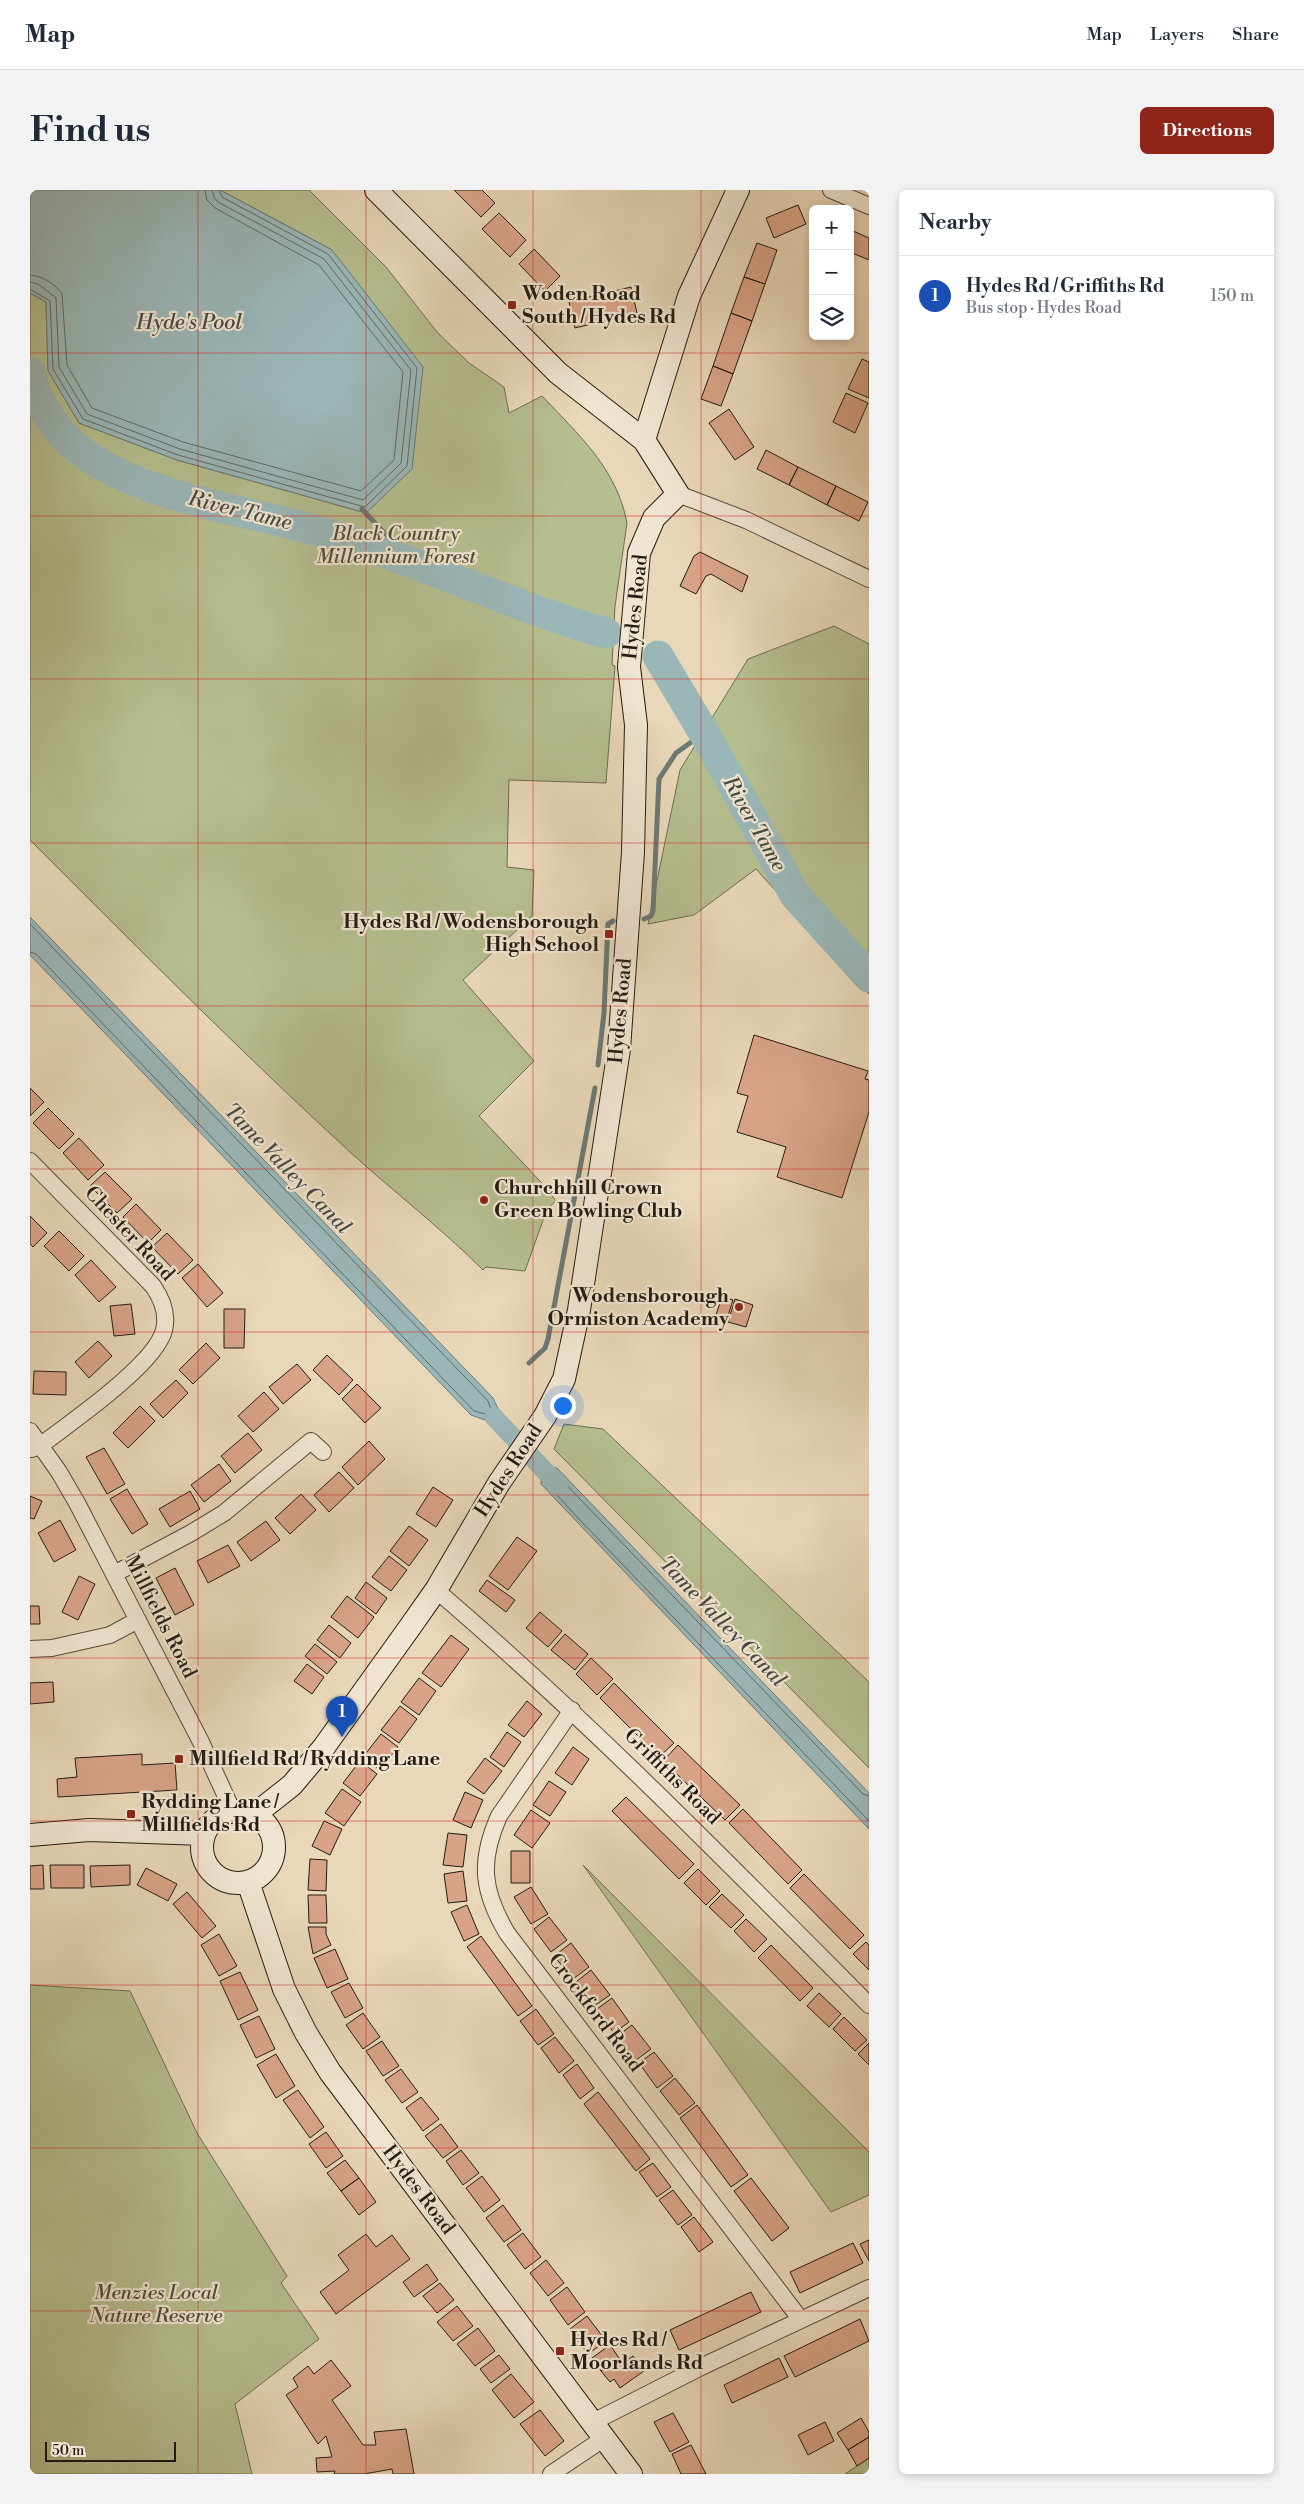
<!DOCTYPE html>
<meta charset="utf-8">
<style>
:root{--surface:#fff;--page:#f2f2f3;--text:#1f2937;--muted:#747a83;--line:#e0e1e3;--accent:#8f2418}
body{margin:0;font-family:"Libre Bodoni",serif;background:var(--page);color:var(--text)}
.controls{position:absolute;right:15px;top:15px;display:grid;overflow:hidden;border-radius:8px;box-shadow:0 2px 8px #0003}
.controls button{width:45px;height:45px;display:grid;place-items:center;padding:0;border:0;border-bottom:1px solid var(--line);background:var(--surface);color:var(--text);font:25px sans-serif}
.scale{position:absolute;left:15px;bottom:12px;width:131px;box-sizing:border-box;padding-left:5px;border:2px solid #231c12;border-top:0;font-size:14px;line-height:18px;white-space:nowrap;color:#231c12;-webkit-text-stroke:4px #f0e5d1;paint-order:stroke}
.you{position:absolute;left:532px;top:1215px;width:18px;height:18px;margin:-12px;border:4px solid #fff;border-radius:50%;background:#1a73e8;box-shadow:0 0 0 8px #1a73e833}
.badge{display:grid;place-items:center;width:32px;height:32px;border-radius:50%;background:var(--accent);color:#fff;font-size:16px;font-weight:700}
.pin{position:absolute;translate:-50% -41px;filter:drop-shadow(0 1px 2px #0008)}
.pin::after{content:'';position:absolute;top:26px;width:18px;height:15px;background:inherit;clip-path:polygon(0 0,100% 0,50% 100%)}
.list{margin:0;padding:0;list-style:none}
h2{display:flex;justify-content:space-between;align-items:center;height:65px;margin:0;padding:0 20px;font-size:21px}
h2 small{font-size:16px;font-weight:400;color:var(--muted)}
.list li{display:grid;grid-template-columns:32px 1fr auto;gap:15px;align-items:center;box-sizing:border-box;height:80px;padding:0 20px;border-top:1px solid var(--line)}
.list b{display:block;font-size:19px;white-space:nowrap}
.list p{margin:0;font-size:16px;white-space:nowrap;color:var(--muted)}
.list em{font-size:16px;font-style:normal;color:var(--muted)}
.icon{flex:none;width:28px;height:28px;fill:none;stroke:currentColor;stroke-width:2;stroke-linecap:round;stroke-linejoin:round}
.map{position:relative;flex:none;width:839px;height:2284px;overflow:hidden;border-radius:8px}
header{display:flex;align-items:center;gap:30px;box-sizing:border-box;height:70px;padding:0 25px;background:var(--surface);border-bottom:1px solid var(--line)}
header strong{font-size:24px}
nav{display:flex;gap:28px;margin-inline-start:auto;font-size:18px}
.intro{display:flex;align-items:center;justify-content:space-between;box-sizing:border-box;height:120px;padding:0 30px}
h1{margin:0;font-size:35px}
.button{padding:12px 22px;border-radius:8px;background:var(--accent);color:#fff;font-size:18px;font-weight:700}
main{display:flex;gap:30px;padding:0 30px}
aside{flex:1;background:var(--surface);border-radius:8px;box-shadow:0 2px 8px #0003}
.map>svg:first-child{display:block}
.green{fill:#b5be8f;stroke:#6c6d50}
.water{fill:#9ab7b8;stroke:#6a7976}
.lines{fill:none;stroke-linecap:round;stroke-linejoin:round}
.shore{stroke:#5e6a65;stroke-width:1}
.stream{stroke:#6a7976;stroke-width:5}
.canal{stroke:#9ab7b8;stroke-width:19}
.river{stroke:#9ab7b8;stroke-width:31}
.building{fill:#d8a387;stroke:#231c12}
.street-casing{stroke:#544b3c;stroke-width:18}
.secondary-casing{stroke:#231c12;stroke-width:24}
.street{stroke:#f0e5d1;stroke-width:16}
.secondary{stroke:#f0e5d1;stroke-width:22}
.grid{fill:none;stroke:#d62828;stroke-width:1;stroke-opacity:0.55}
.poi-dot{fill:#8f2418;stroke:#f0e5d1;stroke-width:2}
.labels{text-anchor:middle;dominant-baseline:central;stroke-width:4.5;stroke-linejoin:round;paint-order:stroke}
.poi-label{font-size:20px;font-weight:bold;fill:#231c12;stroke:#f0e5d1;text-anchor:start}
.park-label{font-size:20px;font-style:italic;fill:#4f4d38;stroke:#f0e5d1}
.street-label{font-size:20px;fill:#231c12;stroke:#f0e5d1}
.water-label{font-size:21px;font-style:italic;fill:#474a44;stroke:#f0e5d1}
</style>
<header>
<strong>Map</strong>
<nav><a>Map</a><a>Layers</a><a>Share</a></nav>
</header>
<div class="intro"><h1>Find us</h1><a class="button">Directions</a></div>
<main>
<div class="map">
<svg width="839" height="2284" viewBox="0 0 839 2284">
<rect width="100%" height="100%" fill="#e8d7b8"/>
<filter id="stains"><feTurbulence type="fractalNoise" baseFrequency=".004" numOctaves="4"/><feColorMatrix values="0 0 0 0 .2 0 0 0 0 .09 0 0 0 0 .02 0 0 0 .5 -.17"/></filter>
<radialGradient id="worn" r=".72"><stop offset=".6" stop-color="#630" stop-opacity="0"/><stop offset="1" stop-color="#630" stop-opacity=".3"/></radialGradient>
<path class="green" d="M190,0H279L356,77L407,142L439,173L474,197L479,223L512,206C548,244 587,279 597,333L585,416L582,475L585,476L576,593L479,590L477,677L504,680L502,726L433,790L504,871L449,926L522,1004V1006L526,1011L517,1019L495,1081L456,1077L453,1080C411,1038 364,1002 320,962C210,861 105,755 0,650V103L16,112L18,180L49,233L147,270L336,323L302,60Z
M804,436L839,454V804L726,679L664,725L618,734L650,580L718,469Z
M534,1234L573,1239L839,1492V1578L524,1259Z
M553,1675L839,1962V2005L801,2022Z
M0,1795L100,1801L167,1943L257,2086L251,2093L289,2149L205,2214L222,2284H0Z
M839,2268V2284H815Z"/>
<path class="water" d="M0,0H190L302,60L393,177L382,279L336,323L147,270L49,233L18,181L16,112L0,103Z
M0,727L463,1208C468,1221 478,1231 481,1245L470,1243L458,1231L441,1225L0,765Z
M512,1278H527L839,1603V1639L511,1294Z"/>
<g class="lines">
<path class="shore" d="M0,85C12,86 26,94 32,104L37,175L62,218L153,252L331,301L364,270L373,182L289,75L185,18L177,10L175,0
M0,92L8,94L26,108L29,177L57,224L150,259L333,310L371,273L381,180L294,69L188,12L184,7L182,0
M0,99L20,111L23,179L53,229L148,265L335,317L377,276L387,178L298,64L192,7L189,0
M0,734L458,1211L463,1226L444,1221L6,764L0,762
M839,1606L833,1604L526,1284H517L516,1293L547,1327L839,1631"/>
<path class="stream" d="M332,319L383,374
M614,729L621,726L623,721L629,589L646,563L674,543
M568,875L574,823L578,734L583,731
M499,1173L515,1158L518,1149L565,898"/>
<path class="canal" d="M464,1227L529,1296"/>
<path class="river" d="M0,182C7,217 32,251 62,269C133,313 224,321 302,345C395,373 483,417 576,443
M628,466L677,548L765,705L839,787"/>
</g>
<path class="building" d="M424,0H452L465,13L451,27Z
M768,15L776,34L744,48L736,28Z
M469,23L496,50L480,67L452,39Z
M823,41L839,48V70L820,62V47Z
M727,53L747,60L735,94L714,87Z
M504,59L530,86L515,101L489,74Z
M714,87L735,94L722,131L701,123Z
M601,97L607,123L545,138L539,112Z
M701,123L722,131L703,184L683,176Z
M832,169L839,172V208L818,199Z
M683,176L703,184L691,216L671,209Z
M816,203L838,213L825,243L803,232Z
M699,219L724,257L705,270L679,233Z
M736,260L768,277L759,295L727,279Z
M768,277L806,296L797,315L759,295Z
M806,296L838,312L829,331L797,315Z
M670,362L718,386L712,402L681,384L676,386L666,404L650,396L664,366Z
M724,845L838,881L835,889L839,890V922L812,1008L747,987L756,957L707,942L718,906L707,903Z
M0,898L14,912L0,926Z
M18,918L44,944L29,959L3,933Z
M49,948L74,975L58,990L33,963Z
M75,982L102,1009L87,1023L60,996Z
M106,1014L131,1040L118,1053L93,1027Z
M0,1026L17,1043L3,1057L0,1054Z
M29,1041L54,1066L39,1081L14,1056Z
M137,1043L163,1070L148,1084L122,1057Z
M61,1070L86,1097L69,1112L45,1085Z
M168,1074L193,1103L177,1117L152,1088Z
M692,1107L703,1110L696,1132L685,1128Z
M705,1109L723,1115L716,1137L698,1132Z
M101,1114L105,1144L84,1146L80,1116Z
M194,1119H215L214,1158H194Z
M68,1151L82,1166L59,1188L45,1172Z
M176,1153L190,1168L163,1194L149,1180Z
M297,1165L323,1190L309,1205L283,1180Z
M267,1174L281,1190L253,1214L239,1197Z
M4,1181L36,1182V1205L3,1204Z
M146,1190L158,1203L133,1228L120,1214Z
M327,1194L351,1218L335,1233L312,1209Z
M234,1202L249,1219L223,1242L208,1226Z
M110,1216L125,1231L98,1258L83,1243Z
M218,1243L232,1260L205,1283L191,1266Z
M339,1251L355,1269L328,1295L312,1277Z
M74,1258L95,1294L77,1304L56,1267Z
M189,1274L201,1291L174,1312L161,1295Z
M309,1282L324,1298L299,1322L284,1305Z
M403,1297L423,1310L406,1337L386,1324Z
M97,1299L118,1334L102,1344L80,1309Z
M160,1301L170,1319L140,1337L129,1319Z
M271,1304L286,1320L260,1344L245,1328Z
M0,1306L12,1311L4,1329L0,1328Z
M30,1330L46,1360L24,1372L8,1343Z
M236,1331L250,1350L221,1371L207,1352Z
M379,1336L398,1350L379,1376L360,1361Z
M487,1347L507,1361L478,1400L459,1386Z
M198,1355L210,1376L178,1393L167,1371Z
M359,1366L377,1380L361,1401L342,1387Z
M145,1378L164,1415L145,1425L126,1388Z
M49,1386L65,1394L48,1430L32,1422Z
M457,1390L485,1410L476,1422L449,1401Z
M336,1392L357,1408L346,1424L325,1408Z
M317,1406L344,1427L328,1448L301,1427Z
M0,1416H9L10,1434H0Z
M510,1422L532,1441L518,1457L496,1438Z
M299,1435L321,1453L310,1468L287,1450Z
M535,1444L558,1464L545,1480L521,1460Z
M421,1445L439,1459L411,1497L392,1483Z
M285,1454L307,1472L297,1484L275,1466Z
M561,1468L583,1489L567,1505L546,1484Z
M277,1474L294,1487L282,1504L264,1491Z
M389,1488L406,1501L389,1525L371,1512Z
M23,1492L24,1512L0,1514V1493Z
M584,1493L644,1553L629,1567L570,1508Z
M497,1511L512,1524L494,1547L478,1535Z
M370,1516L387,1529L369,1553L351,1540Z
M477,1542L491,1552L474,1577L460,1567Z
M351,1544L368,1557L350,1580L333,1567Z
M648,1555L710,1615L695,1630L633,1571Z
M543,1557L559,1569L542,1595L525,1583Z
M112,1564V1575L145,1573L147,1600L28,1607L27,1589L47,1587L45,1568Z
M455,1568L472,1581L454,1604L437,1592Z
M330,1571L347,1584L330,1606L313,1593Z
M519,1591L536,1602L520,1626L503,1615Z
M312,1599L331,1612L314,1636L295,1623Z
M435,1602L453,1610L441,1638L423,1630Z
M596,1607L664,1674L649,1689L582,1621Z
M713,1619L772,1680L758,1694L699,1633Z
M501,1620L520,1633L502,1658L484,1645Z
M294,1631L312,1639L300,1665L282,1656Z
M418,1643L437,1645L433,1677L413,1675Z
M481,1661H500V1693H481Z
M280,1669L297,1670L296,1701L278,1700Z
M13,1675L14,1699H0V1676Z
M20,1675H54V1698H21Z
M100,1675V1695L61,1697L60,1676Z
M116,1678L147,1694L138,1711L107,1695Z
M668,1679L690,1701L676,1715L654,1693Z
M433,1681L437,1711L418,1713L414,1684Z
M774,1684L834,1745L820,1759L760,1698Z
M501,1697L518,1724L501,1734L484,1707Z
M157,1702L186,1736L172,1748L143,1714Z
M692,1704L714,1725L701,1738L679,1717Z
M278,1705H296L297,1733H279Z
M437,1715L449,1744L434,1751L421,1722Z
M519,1727L537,1750L521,1762L504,1739Z
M716,1729L737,1749L724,1762L704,1741Z
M278,1737H296V1744L301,1755L283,1764Z
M189,1744L207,1776L189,1786L171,1755Z
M451,1746L502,1816L488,1826L437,1757Z
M836,1752L839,1755V1780L823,1764Z
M541,1753L559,1777L543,1789L524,1766Z
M741,1755L783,1798L770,1811L728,1768Z
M305,1759L318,1789L297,1798L284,1768Z
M561,1780L580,1805L564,1816L546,1792Z
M210,1782L228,1820L208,1830L190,1791Z
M319,1793L333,1818L315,1828L301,1802Z
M789,1803L811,1824L799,1837L777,1816Z
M582,1808L599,1832L584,1843L567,1819Z
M506,1819L524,1844L508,1855L490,1831Z
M333,1823L350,1847L333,1859L316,1835Z
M229,1826L245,1859L226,1868L210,1835Z
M814,1827L837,1850L825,1861L803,1839Z
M602,1835L621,1859L605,1871L586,1847Z
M525,1847L544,1871L529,1883L511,1858Z
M352,1851L369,1876L353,1886L336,1861Z
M839,1853V1875L828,1864Z
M624,1862L643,1886L627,1898L609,1873Z
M246,1864L265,1896L246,1908L227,1875Z
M547,1874L564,1898L550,1909L533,1885Z
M371,1879L388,1902L372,1913L355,1890Z
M645,1888L665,1913L649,1925L630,1901Z
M268,1900L294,1937L280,1948L253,1910Z
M568,1902L620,1969L606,1981L554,1914Z
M391,1907L409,1929L393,1941L376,1918Z
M667,1915L718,1985L701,1997L650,1928Z
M411,1934L428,1957L413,1968L395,1946Z
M296,1942L313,1966L296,1978L279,1954Z
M431,1960L449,1983L433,1995L416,1971Z
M315,1970L329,1988L311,2001L297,1983Z
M623,1973L641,1997L627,2007L609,1982Z
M452,1986L470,2010L454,2022L436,1998Z
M329,1988L346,2012L329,2025L311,2001Z
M721,1988L759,2038L742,2051L704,2001Z
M643,2000L662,2025L648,2035L629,2010Z
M473,2015L491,2040L474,2052L456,2028Z
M664,2027L683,2052L669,2062L651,2037Z
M493,2043L511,2067L495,2079L477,2055Z
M336,2044L346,2057L362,2045L380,2069L306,2124L290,2102L319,2080L308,2065Z
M839,2050V2071L830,2054Z
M823,2053L833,2073L770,2103L760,2082Z
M516,2070L534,2093L518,2106L500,2083Z
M397,2074L408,2090L384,2107L373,2092Z
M410,2093L424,2110L407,2123L393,2106Z
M537,2097L555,2122L538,2135L520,2110Z
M721,2102L731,2122L649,2160L640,2140Z
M427,2116L443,2136L423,2151L407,2132Z
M557,2126L576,2151L558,2164L540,2139Z
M830,2129L839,2151L765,2187L754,2166Z
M448,2138L465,2161L445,2176L427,2154Z
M580,2155L589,2168L571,2181L562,2168Z
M469,2165L480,2179L461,2193L450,2179Z
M603,2166L614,2181L590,2198L584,2189L580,2192L571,2181L589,2168L593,2173Z
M749,2168L758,2187L702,2213L694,2195Z
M301,2170L321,2196L302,2210L333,2255H346L344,2242L376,2239L384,2284H363L362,2279L334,2284H304L305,2281L287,2282L286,2268L302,2267L296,2246L288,2254L256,2205L268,2197L263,2188L278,2176L284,2184Z
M481,2184L504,2212L484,2228L462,2200Z
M510,2220L534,2251L515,2266L490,2234Z
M643,2223L659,2252L640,2262L624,2232Z
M831,2228L839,2242V2247L818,2260L807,2243Z
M795,2232L804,2251L778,2265L768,2245Z
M839,2247V2268L827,2276L818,2260Z
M661,2255L676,2284H651L642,2264Z"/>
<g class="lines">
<g class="street-casing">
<path id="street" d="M801,0L839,16
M648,304L716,330L839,389
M0,971L123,1096C132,1109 138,1124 134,1140C126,1174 40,1233 11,1255L2,1259
M0,1241L29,1282L47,1313L171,1552L203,1622
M84,1384L161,1343L194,1323L281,1251L293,1262
M406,1400C558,1530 698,1673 839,1815
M0,1459L22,1458L80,1445L108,1430
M542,1520L469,1626C449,1671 452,1701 477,1743L771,2130
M561,2233L671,2177L839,2098
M521,2284L573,2249"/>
</g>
<g class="secondary-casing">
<path id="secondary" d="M614,250L659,106L708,0
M172 1657a36 36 0 1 1 72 0a36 36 0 1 1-72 0Z
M224,1625L262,1595L294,1557L380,1437L406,1400L469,1293L515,1226L534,1189L549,1120L589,859L603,662L606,535L599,477L609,363L624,328L648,304L614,250L528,183L346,0
M0,1645L59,1640L174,1644
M218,1692L254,1799L276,1843L300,1882L601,2284"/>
</g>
<use href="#street" class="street"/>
<use href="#secondary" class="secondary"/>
</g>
<path class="grid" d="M168,0V2284M336,0V2284M503,0V2284M671,0V2284M0,163H839M0,326H839M0,489H839M0,653H839M0,816H839M0,979H839M0,1142H839M0,1305H839M0,1468H839M0,1631H839M0,1795H839M0,1958H839M0,2121H839"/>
<g class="poi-dot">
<rect x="477" y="110" width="10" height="10" rx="2.5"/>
<rect x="574" y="739" width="10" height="10" rx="2.5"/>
<circle cx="454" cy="1010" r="5"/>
<circle cx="709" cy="1117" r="5"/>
<rect x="144" y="1564" width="10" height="10" rx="2.5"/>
<rect x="96" y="1619" width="10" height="10" rx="2.5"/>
<rect x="525" y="2156" width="10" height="10" rx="2.5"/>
</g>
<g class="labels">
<g class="poi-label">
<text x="492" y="104">Woden Road<tspan x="492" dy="23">South / Hydes Rd</tspan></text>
<text x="569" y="732" text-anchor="end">Hydes Rd / Wodensborough<tspan x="569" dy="23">High School</tspan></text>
<text x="464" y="998">Churchhill Crown<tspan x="464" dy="23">Green Bowling Club</tspan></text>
<text x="699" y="1106" text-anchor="end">Wodensborough<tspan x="699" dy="23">Ormiston Academy</tspan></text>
<text x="159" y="1569">Millfield Rd / Rydding Lane</text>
<text x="111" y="1612">Rydding Lane /<tspan x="111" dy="23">Millfields Rd</tspan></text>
<text x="540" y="2150">Hydes Rd /<tspan x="540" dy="23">Moorlands Rd</tspan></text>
</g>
<g class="park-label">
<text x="366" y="344">Black Country<tspan x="366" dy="23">Millennium Forest</tspan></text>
<text x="126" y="2103">Menzies Local<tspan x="126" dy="23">Nature Reserve</tspan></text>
</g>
<g class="street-label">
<text transform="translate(606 417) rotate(-84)">Hydes Road</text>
<text transform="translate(591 821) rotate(-85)">Hydes Road</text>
<text transform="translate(99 1044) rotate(47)">Chester Road</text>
<text transform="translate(479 1281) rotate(-57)">Hydes Road</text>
<text transform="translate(130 1427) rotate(63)">Millfields Road</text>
<text transform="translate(642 1587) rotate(45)">Griffiths Road</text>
<text transform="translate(565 1823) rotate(53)">Crockford Road</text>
<text transform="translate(388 2000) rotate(53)">Hydes Road</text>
</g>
<g class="water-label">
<text x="159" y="133">Hyde's Pool</text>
<text transform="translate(210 321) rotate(14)">River Tame</text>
<text transform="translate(724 634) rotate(60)">River Tame</text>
<text transform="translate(257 979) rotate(46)">Tame Valley Canal</text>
<text transform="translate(692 1432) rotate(46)">Tame Valley Canal</text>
</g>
</g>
<rect width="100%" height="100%" filter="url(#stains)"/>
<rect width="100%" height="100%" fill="url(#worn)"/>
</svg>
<div class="controls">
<button>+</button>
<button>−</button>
<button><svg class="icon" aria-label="layers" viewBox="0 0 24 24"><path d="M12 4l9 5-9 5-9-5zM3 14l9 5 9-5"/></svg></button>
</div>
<div class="scale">50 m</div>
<div class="you"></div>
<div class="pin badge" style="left:312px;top:1547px;background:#1a4fb4">1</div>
</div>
<aside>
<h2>Nearby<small></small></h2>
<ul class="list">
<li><span class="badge" style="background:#1a4fb4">1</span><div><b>Hydes Rd / Griffiths Rd</b><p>Bus stop · Hydes Road</p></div><em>150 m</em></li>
</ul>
</aside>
</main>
